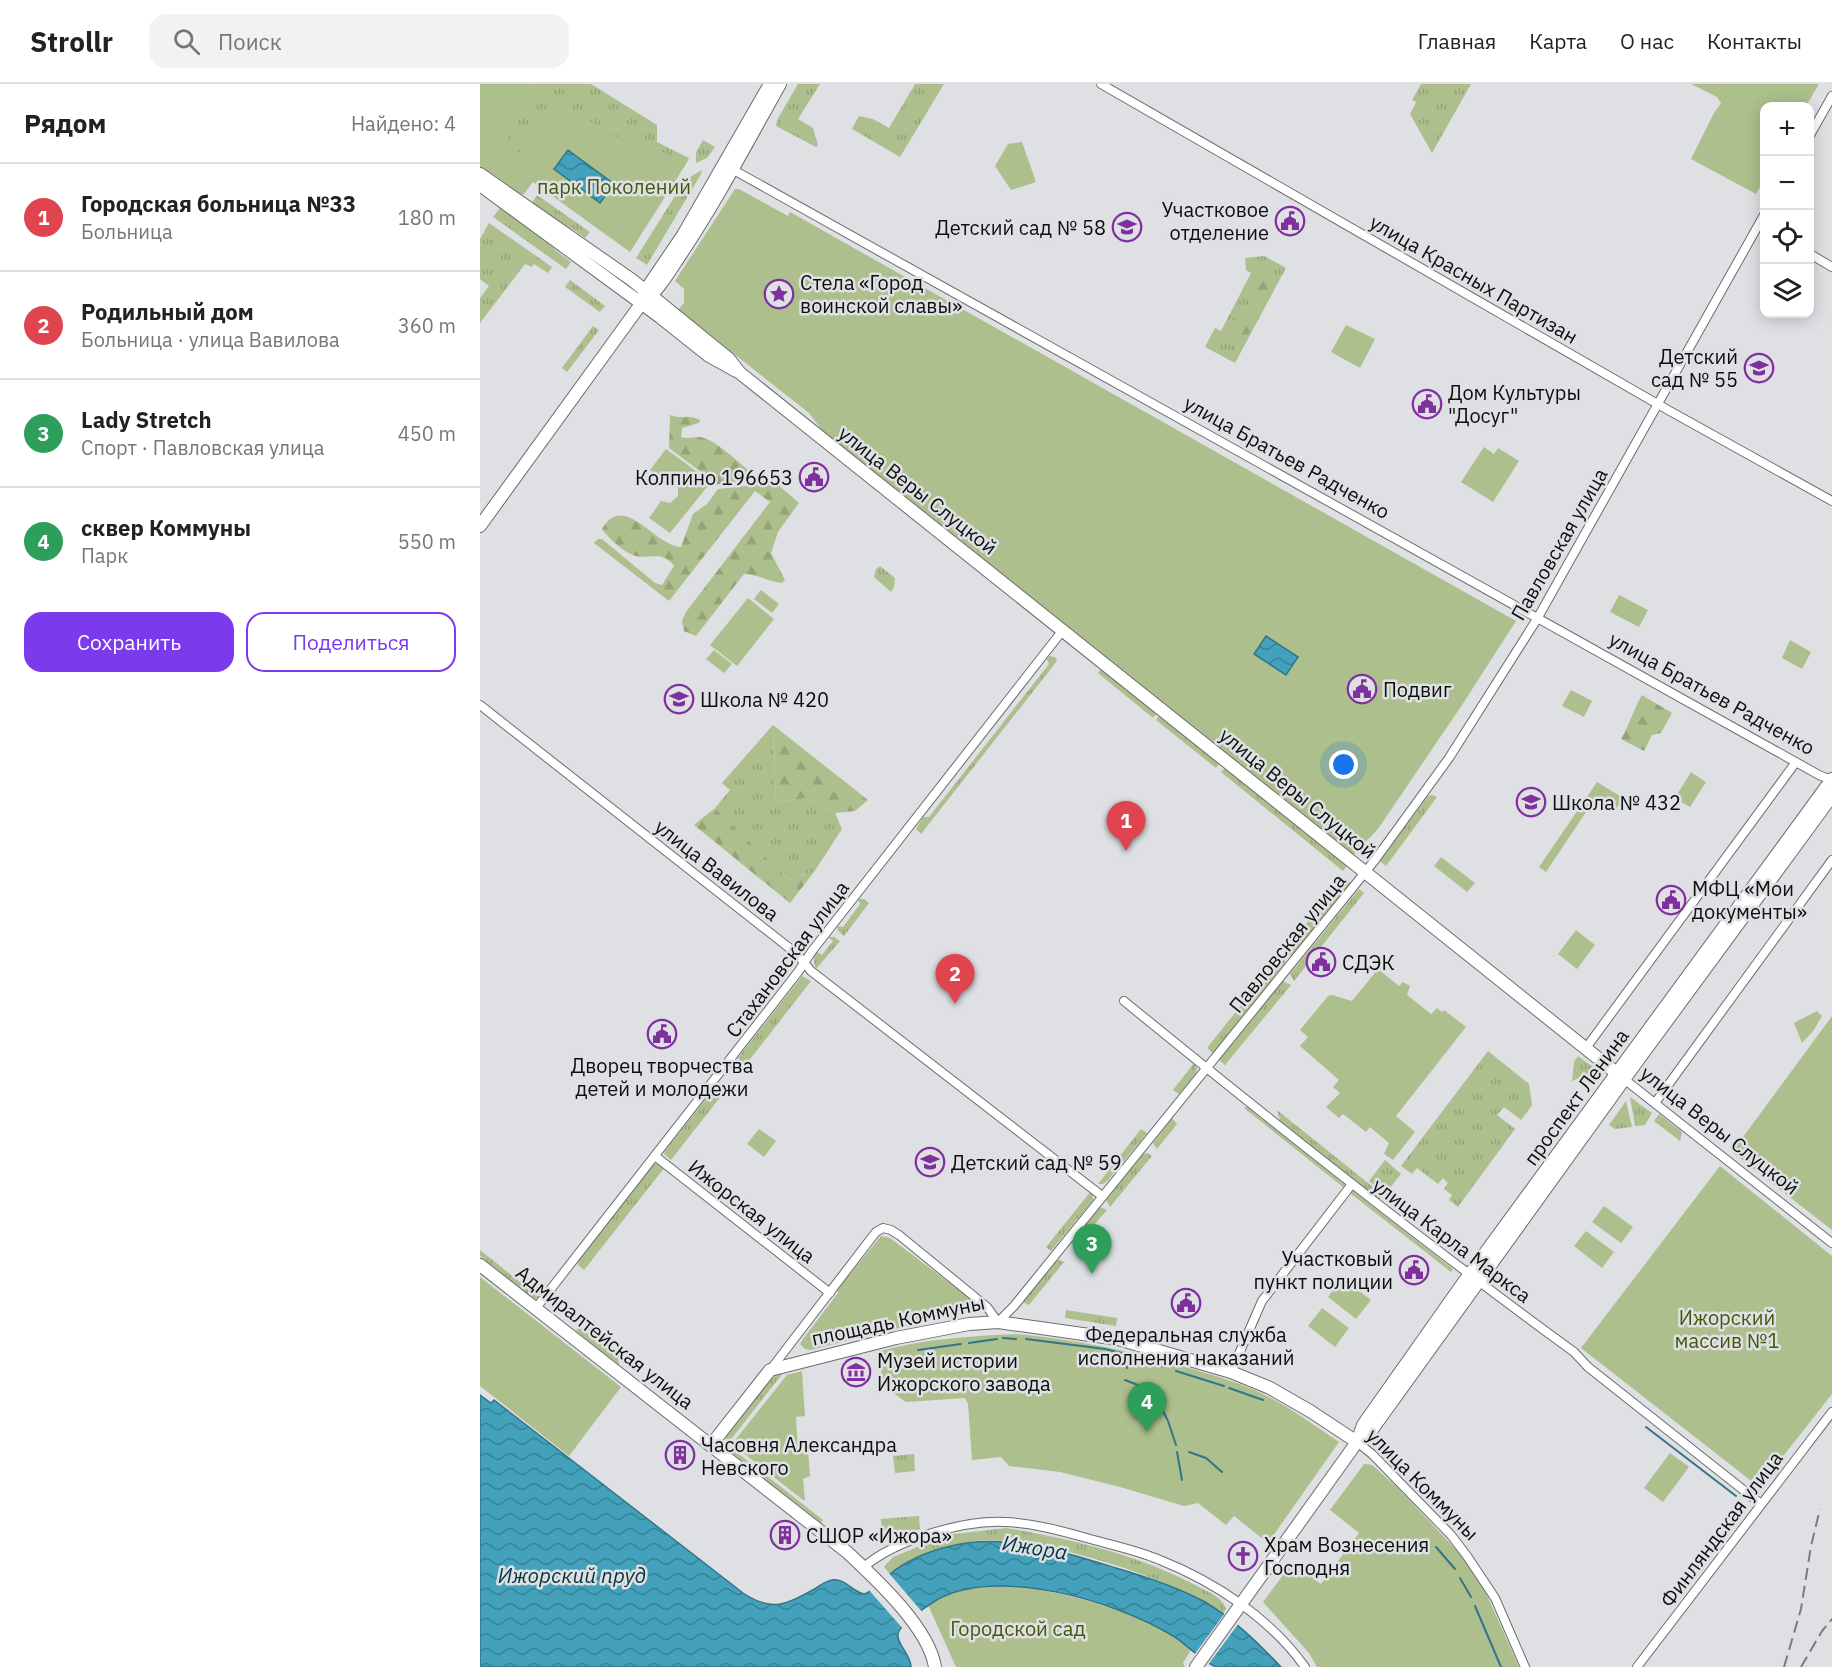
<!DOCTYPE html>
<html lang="ru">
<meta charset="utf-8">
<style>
:root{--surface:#fff;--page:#f2f2f2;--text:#222;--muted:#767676;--line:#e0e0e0;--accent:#7c3aed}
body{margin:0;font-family:"IBM Plex Sans",sans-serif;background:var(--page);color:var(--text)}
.controls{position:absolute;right:18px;top:18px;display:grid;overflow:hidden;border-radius:12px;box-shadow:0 3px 15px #0003}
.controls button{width:54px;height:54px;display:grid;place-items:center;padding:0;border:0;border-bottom:2px solid var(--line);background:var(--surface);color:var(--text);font:30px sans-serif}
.you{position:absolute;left:864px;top:681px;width:21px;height:21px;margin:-15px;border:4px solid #fff;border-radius:50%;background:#1a73e8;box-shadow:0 0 0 9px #1a73e833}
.badge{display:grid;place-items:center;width:39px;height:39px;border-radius:50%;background:var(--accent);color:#fff;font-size:20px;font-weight:700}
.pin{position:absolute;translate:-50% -50px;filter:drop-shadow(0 2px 3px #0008)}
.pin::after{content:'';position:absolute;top:32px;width:21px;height:18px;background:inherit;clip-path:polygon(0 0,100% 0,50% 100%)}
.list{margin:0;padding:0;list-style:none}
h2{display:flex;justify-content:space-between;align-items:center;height:78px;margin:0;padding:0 24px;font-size:26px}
h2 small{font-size:20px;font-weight:400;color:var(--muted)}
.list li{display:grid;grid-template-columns:39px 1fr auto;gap:18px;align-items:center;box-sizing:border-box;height:108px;padding:0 24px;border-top:2px solid var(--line)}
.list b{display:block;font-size:22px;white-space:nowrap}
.list p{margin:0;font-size:20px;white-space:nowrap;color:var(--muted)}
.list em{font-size:20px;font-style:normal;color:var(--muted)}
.actions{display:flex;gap:12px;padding:18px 24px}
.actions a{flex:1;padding:14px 0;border:2px solid var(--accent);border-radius:18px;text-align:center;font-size:21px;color:var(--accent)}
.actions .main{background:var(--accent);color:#fff}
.icon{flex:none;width:33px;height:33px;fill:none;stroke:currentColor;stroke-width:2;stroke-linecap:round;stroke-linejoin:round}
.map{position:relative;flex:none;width:1352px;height:1583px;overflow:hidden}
header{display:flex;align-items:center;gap:36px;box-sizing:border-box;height:84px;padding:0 30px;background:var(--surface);border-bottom:2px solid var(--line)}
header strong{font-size:28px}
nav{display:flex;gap:33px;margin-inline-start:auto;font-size:21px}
.search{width:420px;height:54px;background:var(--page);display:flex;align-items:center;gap:15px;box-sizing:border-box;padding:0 21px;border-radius:18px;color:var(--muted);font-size:22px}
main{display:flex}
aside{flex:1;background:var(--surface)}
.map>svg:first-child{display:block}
.grass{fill:url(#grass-tufts)}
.forest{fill:url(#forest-firs)}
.green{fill:#adbf8d}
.water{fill:url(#water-waves);stroke:#337587;stroke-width:1.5}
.pier{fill:#dee0e3}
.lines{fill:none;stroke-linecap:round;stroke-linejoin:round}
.stream{stroke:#337587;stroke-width:2}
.street-casing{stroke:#6b6c6f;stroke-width:10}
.secondary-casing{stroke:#6b6c6f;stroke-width:14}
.street{stroke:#fff;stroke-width:8}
.secondary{stroke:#fff;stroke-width:12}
.rail{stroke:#7a7b7d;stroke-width:2;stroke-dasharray:12 6;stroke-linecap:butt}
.labels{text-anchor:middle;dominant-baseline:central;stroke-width:5;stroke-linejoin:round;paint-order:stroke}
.park-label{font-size:20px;fill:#44580b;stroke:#dee0e3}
.poi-label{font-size:20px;fill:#0e0e0f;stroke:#dee0e3;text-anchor:start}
.street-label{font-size:20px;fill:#0e0e0f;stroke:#dee0e3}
.water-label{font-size:21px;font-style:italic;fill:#05333e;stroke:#dee0e3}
</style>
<header>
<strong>Strollr</strong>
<div class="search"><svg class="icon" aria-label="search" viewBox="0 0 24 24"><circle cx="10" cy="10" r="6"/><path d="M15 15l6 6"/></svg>Поиск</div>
<nav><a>Главная</a><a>Карта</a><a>О нас</a><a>Контакты</a></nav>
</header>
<main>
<aside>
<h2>Рядом<small>Найдено: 4</small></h2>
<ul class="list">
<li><span class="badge" style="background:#e0444e">1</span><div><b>Городская больница №33</b><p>Больница</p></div><em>180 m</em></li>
<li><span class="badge" style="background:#e0444e">2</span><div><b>Родильный дом</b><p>Больница · улица Вавилова</p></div><em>360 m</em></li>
<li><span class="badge" style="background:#2e9e5b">3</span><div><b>Lady Stretch</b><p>Спорт · Павловская улица</p></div><em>450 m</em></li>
<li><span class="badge" style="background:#2e9e5b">4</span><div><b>сквер Коммуны</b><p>Парк</p></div><em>550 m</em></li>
</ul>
<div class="actions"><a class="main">Сохранить</a><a>Поделиться</a></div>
</aside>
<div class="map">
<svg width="1352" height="1583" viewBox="0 0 1352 1583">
<defs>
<pattern id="grass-tufts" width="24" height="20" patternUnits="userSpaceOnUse" patternTransform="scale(1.5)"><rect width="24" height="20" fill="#adbf8d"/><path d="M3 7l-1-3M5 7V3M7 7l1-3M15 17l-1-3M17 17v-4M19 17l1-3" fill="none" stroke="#94a378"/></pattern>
<pattern id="forest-firs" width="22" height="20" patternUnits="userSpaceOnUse" patternTransform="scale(1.5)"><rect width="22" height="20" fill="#adbf8d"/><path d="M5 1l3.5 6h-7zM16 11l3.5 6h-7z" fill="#94a378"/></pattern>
<pattern id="water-waves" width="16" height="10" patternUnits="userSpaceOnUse" patternTransform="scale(1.5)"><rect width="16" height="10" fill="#43a1bb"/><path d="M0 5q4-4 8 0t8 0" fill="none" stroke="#368296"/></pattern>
</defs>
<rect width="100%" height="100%" fill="#dee0e3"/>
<path class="grass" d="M54,0H111L177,41V58L209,74L206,80L51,68L19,73Z
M318,0H340L318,35L333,44L338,61L336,63L296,42L297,36Z
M435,0H464L420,73L372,45L379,32L393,35L409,44Z
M941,0H991L952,69L930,30L936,18L932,16Z
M223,56L235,63L227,74L216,79V68Z
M222,86L221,90L167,181L156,174L205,96Z
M57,111L110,148L105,154L93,145L78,139L51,120Z
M21,123L64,153L75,166L91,178L86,185L13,133Z
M9,139L72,183L68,189L54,180L52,183L45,180L0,239V214L9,202L0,195V155Z
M784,172L806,184L755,279L725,263L735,244L741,247L771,189L766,186L765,174Z
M90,196L125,222L120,228L85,203Z
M113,242L119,246L87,288L82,284Z
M400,482L415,494L414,503L411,508L394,493L396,485Z
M570,572L575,573L577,577L441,750L436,745L443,733H449L569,580L567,575Z
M621,585L677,629L673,634L618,589Z
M680,631L740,679L736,684L676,636Z
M293,641L296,718L325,714L355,729L362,745L334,788L309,796L235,724L250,706L242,699Z
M745,684L867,782L863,787L741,688Z
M952,711L957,713L906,782L900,777L948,712Z
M864,794L871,799L813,870L810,872L803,868Z
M879,805L884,809L814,897L810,890Z
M378,815H384L389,819L364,852L358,847L357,842L363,843L380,820Z
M348,853H354L360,857L336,885C334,879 332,873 337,868L342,871L353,857Z
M801,871L805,876V879L733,969L727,964Z
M322,892L331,897L264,983L258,974Z
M803,897L811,901L745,981L739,976Z
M1008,967L1049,1000L1052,1021L1041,1036L1024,1023L1017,1031L1035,1045L978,1123L969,1116L972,1111L964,1105L968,1099L963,1094L958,1100L937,1084L932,1090L921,1082Z
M1098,972L1117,986L1092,997L1094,978Z
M714,979L717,984L716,989L699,1010L693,1006Z
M233,1006L241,1012L191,1076L184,1070L185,1067Z
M1150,1013L1172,1029L1165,1041L1155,1042Z
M1146,1017L1152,1043L1135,1045L1129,1041Z
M767,1023L865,1101L863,1103L764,1024Z
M797,1026L903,1111L899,1116L800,1037Z
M1179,1030L1202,1048L1200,1057L1174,1037Z
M692,1034L697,1040L677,1065L673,1059Z
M661,1045L667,1049L627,1097L623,1100H618Z
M667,1069L672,1072L630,1123L626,1116L663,1070Z
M905,1076L921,1090L905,1110L889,1097Z
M172,1080H177L185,1083L104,1186L99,1182L97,1177Z
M611,1107L613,1111V1116L571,1167L566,1163Z
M873,1107L973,1185L971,1188L870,1109Z
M620,1123L627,1126L604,1152L600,1147Z
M0,1166L60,1214L54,1215L0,1172Z
M580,1176L584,1178L549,1221L543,1218L576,1177Z
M586,1226L637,1234L636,1242L585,1234Z
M99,1243L138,1274L139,1281L96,1247Z
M303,1289L249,1358L245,1354L287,1299L294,1292Z
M250,1363L343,1436L341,1439L248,1366Z
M434,1370L435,1387L415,1389L413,1372Z
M439,1432L440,1445L410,1457L402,1453L401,1435Z
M526,1444C592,1455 660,1471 719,1503C729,1508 743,1514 746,1525L743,1530C694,1494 555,1450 495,1457C464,1461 435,1472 410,1490L404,1483L413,1473L467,1451Z"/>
<path class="forest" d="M781,192L793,197H798L755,275L753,276L750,273L754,254L751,238L753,234L767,231L769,229L777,200Z
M190,331C202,336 207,329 220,336L219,339L202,344L201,353C209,356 216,351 224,354C237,358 256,376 267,385L266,391L255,398L233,401V397L189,364Z
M296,399L319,419L298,448L291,469L305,496L302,499C289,498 275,489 264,490L216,552L204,547L202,537L206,528L290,418L275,407L189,517L114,459L118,455H122L175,499L182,501L194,482C181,465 169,477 153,471C143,467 129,455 122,445C144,407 173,461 201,463L213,430L227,420L238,405Z
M1162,611L1192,629L1181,649L1172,651L1164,667L1141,655C1150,640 1153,626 1162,611Z
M293,641L388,716L375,727L355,729L325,714L296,718Z
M235,724L309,796L334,788L310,819L214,741Z"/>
<path class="green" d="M0,0H54L25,62L39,70L73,15L164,69H184L206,80L150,168L53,98L44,110L39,111L0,83Z
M1211,0H1339L1326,22H1284V95L1276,110L1211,75L1234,29L1241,19L1237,13Z
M426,22L439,30L424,53L411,45Z
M542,58L556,98L531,106L515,82L528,60Z
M255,105H259L308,132L310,128L1036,537L982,621L898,745L873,771L342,346L329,329L198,226L204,219V205L195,197Z
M866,241L895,255L880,284L851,268Z
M1004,363L1014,370L1018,364L1039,377L1013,418L981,398Z
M186,365L231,398L190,449L169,434L181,417L190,419L198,412V405L195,400L185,397L170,386Z
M281,506L299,520L292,529L274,515Z
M1139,511L1168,526L1159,543L1130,528Z
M268,514L294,535L257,582L230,561Z
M1310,556L1331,568L1322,585L1302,574Z
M234,566L252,580L244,589L226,575Z
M1091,606L1112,617L1104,633L1082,622Z
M1211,688L1226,698L1210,723L1195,714Z
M1117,698L1143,714L1134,728L1114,716L1066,788L1059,783Z
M961,773L995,799L987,808L954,782Z
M1096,846L1115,861L1097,885L1078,870Z
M898,885L919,902L923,898L930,902L927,911L951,930L957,924L962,928L964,926L986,943L916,1032L935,1048L913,1076L904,1070L909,1059L890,1043L886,1048L863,1030L859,1034L846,1023L860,1009L853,1003L859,996L820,962L828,953L820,946L848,912L852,911L872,917Z
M1337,927L1342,932L1334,946L1322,959L1314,939Z
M1352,932V1146L1252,1068Z
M279,1045L296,1057L284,1073L267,1060Z
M1240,1082L1352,1172V1310L1279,1403L1101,1264Z
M1124,1122L1153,1143L1141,1159L1112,1138Z
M1106,1147L1134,1168L1122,1184L1094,1162Z
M401,1152L410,1154L492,1216L495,1223L492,1226L330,1266L325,1265L320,1260L323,1255L358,1209L357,1206Z
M0,1193L141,1303L89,1372L0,1302Z
M862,1194L891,1216L876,1235L848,1213Z
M842,1224L869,1244L855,1263L828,1242Z
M537,1250C600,1256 656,1268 716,1286C739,1293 763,1300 785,1311C811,1324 835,1342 859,1358L788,1459L754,1432L746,1441L718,1419L704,1422L640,1403L580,1388L529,1382L521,1373L492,1376L488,1320L485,1314L426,1318C400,1300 403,1298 398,1268C440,1255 493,1252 537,1250Z
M322,1287L325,1332L316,1333L318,1365H328L330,1392L323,1395L325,1416H323L252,1360L307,1291Z
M1190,1369L1209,1383L1183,1418L1164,1404Z
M884,1380L892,1381L916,1402L982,1472L1006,1509L1039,1583H837L829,1569L783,1518L812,1479L841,1500L879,1449L850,1426Z
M543,1502C602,1514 664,1528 711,1566L703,1579L705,1583H476L448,1521C483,1501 505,1503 543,1502Z"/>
<path class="water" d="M88,66L134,100L120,119L74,85Z
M786,552L818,573L806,591L774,570Z
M0,1311L11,1319L14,1316L263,1509C293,1529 307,1520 336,1504C341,1501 346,1497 352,1496C366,1494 373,1509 385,1510C395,1505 402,1496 410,1490C426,1477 447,1468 467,1463C524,1448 582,1467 636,1484C667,1493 697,1503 725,1518C754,1535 778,1559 801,1583C783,1583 754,1583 737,1583C726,1581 704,1558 693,1552C636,1517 516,1481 455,1517C447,1522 419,1541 418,1550C416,1560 431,1570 431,1583H0Z"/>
<path class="pier" d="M408,1488L443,1529L424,1546L388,1505Z
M745,1529L759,1539L728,1581L714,1571Z"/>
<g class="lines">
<path class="stream" d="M523,1254L536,1255
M546,1255L625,1265L649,1271L647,1284
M489,1259L517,1255
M438,1266L481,1260
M650,1273L685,1283
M696,1287L744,1302
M645,1296L663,1303
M749,1304L783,1316
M674,1309L688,1337L696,1361
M1166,1343L1256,1412
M697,1368L702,1396
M709,1368L726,1374L742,1388
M956,1463L975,1485
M980,1494L991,1513
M995,1522L1021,1583"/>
<g class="street-casing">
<path id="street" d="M621,0L1188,326L1352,417
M1330,51L1352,12
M250,84L1339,691L1351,696
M1330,170L1352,183
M0,621L317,870L331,887L622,1112
M644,917C791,1037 940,1156 1094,1268L1108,1283L1281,1420
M1106,964L1316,678
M1144,995L1352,1159
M1175,1019L1352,776
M175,1072L350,1209
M56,1224L318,888L332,867L583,546
M291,1285L389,1157L396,1148L403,1144L411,1146L419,1151L507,1223L518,1238L534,1222L895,776L969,674L1057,535L1284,131
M751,1288L782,1217L872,1100
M877,1358L892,1370L971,1451L987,1472L1015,1514L1045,1583
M384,1483C415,1456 483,1436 525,1438C555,1439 585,1448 614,1456C636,1462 659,1467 680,1476C735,1498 790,1534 825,1583
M1157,1583L1352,1328"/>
</g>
<g class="secondary-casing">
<path id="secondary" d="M0,90L152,196L249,275L260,289L1144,995
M0,101L180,233L229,272L256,287
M162,215L165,207L203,151L290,0
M0,442L161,220C178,208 189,188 201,170C237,116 268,57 300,0
M0,1181L367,1468C396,1495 449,1544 455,1583
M878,1357L891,1347L1156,979L1352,712
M231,1361L290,1286L416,1254L489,1240L518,1238L638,1255L751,1288L790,1304L830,1327L877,1358
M716,1583L877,1358L883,1341L981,1202L1352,695"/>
</g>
<use href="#street" class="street"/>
<use href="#secondary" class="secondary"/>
<path class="rail" d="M1304,1583L1321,1525L1331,1462L1340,1425
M1321,1583L1342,1547L1352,1535"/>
</g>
<defs>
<g id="civic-ring" transform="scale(1.5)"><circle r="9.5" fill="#dee0e3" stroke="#802f9f" stroke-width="1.5"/><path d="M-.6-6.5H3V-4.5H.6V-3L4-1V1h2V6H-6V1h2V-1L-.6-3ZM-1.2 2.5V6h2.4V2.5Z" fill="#802f9f"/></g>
<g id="school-ring" transform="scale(1.5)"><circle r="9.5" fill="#dee0e3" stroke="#802f9f" stroke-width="1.5"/><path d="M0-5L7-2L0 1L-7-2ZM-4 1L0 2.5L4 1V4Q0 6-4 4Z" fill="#802f9f"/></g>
<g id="sight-ring" transform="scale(1.5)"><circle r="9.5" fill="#dee0e3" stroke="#802f9f" stroke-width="1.5"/><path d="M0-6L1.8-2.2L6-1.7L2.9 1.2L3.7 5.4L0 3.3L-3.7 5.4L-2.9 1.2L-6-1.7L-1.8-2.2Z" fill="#802f9f"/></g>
<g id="museum-ring" transform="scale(1.5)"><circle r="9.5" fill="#dee0e3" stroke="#802f9f" stroke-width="1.5"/><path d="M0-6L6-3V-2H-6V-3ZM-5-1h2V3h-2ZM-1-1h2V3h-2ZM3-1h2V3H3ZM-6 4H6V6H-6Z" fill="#802f9f"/></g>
<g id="building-ring" transform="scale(1.5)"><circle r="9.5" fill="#dee0e3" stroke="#802f9f" stroke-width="1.5"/><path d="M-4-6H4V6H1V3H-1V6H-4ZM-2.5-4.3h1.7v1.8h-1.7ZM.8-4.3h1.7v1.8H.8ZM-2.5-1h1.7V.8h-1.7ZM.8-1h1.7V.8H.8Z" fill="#802f9f"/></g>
<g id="church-ring" transform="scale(1.5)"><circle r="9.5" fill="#dee0e3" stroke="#802f9f" stroke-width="1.5"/><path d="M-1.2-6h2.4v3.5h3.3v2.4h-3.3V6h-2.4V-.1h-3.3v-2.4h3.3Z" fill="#802f9f"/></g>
</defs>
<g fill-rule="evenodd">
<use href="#civic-ring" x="810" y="137"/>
<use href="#school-ring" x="647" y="143"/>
<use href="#sight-ring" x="299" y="210"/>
<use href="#school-ring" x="1279" y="284"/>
<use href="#civic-ring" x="947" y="320"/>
<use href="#civic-ring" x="334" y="393"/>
<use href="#civic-ring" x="882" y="605"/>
<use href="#school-ring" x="199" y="615"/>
<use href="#school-ring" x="1051" y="718"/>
<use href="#civic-ring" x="1191" y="816"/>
<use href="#civic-ring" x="841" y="878"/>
<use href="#civic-ring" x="182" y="950"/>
<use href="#school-ring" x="450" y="1078"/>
<use href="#civic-ring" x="934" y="1186"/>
<use href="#civic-ring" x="706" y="1219"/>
<use href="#museum-ring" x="376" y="1288"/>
<use href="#building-ring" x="200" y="1371"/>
<use href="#building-ring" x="305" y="1451"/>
<use href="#church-ring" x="763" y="1472"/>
</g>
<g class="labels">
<g class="park-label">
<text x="134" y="102">парк Поколений</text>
<text x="1247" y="1233">Ижорский<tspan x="1247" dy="23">массив №1</tspan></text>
<text x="538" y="1544">Городской сад</text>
</g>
<g class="poi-label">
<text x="789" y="125" text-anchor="end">Участковое<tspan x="789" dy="23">отделение</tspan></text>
<text x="626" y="143" text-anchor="end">Детский сад № 58</text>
<text x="320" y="198">Стела «Город<tspan x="320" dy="23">воинской славы»</tspan></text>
<text x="1258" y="272" text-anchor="end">Детский<tspan x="1258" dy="23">сад № 55</tspan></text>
<text x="968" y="308">Дом Культуры<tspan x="968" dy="23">"Досуг"</tspan></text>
<text x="313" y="393" text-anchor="end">Колпино 196653</text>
<text x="903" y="605">Подвиг</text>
<text x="220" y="615">Школа № 420</text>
<text x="1072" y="718">Школа № 432</text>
<text x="1212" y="804">МФЦ «Мои<tspan x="1212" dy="23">документы»</tspan></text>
<text x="862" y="878">СДЭК</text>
<text x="182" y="981" text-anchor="middle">Дворец творчества<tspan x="182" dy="23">детей и молодежи</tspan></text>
<text x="471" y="1078">Детский сад № 59</text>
<text x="913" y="1174" text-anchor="end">Участковый<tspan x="913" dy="23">пункт полиции</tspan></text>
<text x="706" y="1250" text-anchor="middle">Федеральная служба<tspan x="706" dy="23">исполнения наказаний</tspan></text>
<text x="397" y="1276">Музей истории<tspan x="397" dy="23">Ижорского завода</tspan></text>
<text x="221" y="1360">Часовня Александра<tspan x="221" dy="23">Невского</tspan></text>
<text x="326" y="1451">СШОР «Ижора»</text>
<text x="784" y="1460">Храм Вознесения<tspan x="784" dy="23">Господня</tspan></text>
</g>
<g class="street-label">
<text transform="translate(994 195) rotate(30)">улица Красных Партизан</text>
<text transform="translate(807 373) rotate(29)">улица Братьев Радченко</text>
<text transform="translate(438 406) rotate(38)">улица Веры Слуцкой</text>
<text transform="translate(1079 460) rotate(-60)">Павловская улица</text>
<text transform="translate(1232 609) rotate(29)">улица Братьев Радченко</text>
<text transform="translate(818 709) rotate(39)">улица Веры Слуцкой</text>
<text transform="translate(237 786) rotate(38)">улица Вавилова</text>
<text transform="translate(807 859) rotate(-51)">Павловская улица</text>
<text transform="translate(307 875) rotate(-53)">Стахановская улица</text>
<text transform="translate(1096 1013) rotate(-54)">проспект Ленина</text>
<text transform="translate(1240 1046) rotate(38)">улица Веры Слуцкой</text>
<text transform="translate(272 1127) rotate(38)">Ижорская улица</text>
<text transform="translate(972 1156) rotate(37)">улица Карла Маркса</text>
<text transform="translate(418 1236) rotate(-12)">площадь Коммуны</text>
<text transform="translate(125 1253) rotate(38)">Адмиралтейская улица</text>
<text transform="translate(943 1400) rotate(45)">улица Коммуны</text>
<text transform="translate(1241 1445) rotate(-53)">Финляндская улица</text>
</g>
<g class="water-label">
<text transform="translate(555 1463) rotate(9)">Ижора</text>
<text x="92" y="1491">Ижорский пруд</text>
</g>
</g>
</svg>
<div class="controls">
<button>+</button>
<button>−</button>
<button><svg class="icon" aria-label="locate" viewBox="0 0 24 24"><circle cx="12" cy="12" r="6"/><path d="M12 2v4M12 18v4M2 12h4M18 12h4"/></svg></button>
<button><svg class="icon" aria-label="layers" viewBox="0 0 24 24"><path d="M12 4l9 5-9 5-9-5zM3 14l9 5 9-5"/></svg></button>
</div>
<div class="you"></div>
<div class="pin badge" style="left:646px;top:767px;background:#e0444e">1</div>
<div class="pin badge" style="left:475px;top:920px;background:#e0444e">2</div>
<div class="pin badge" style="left:612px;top:1190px;background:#2e9e5b">3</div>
<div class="pin badge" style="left:667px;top:1348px;background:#2e9e5b">4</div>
</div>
</main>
